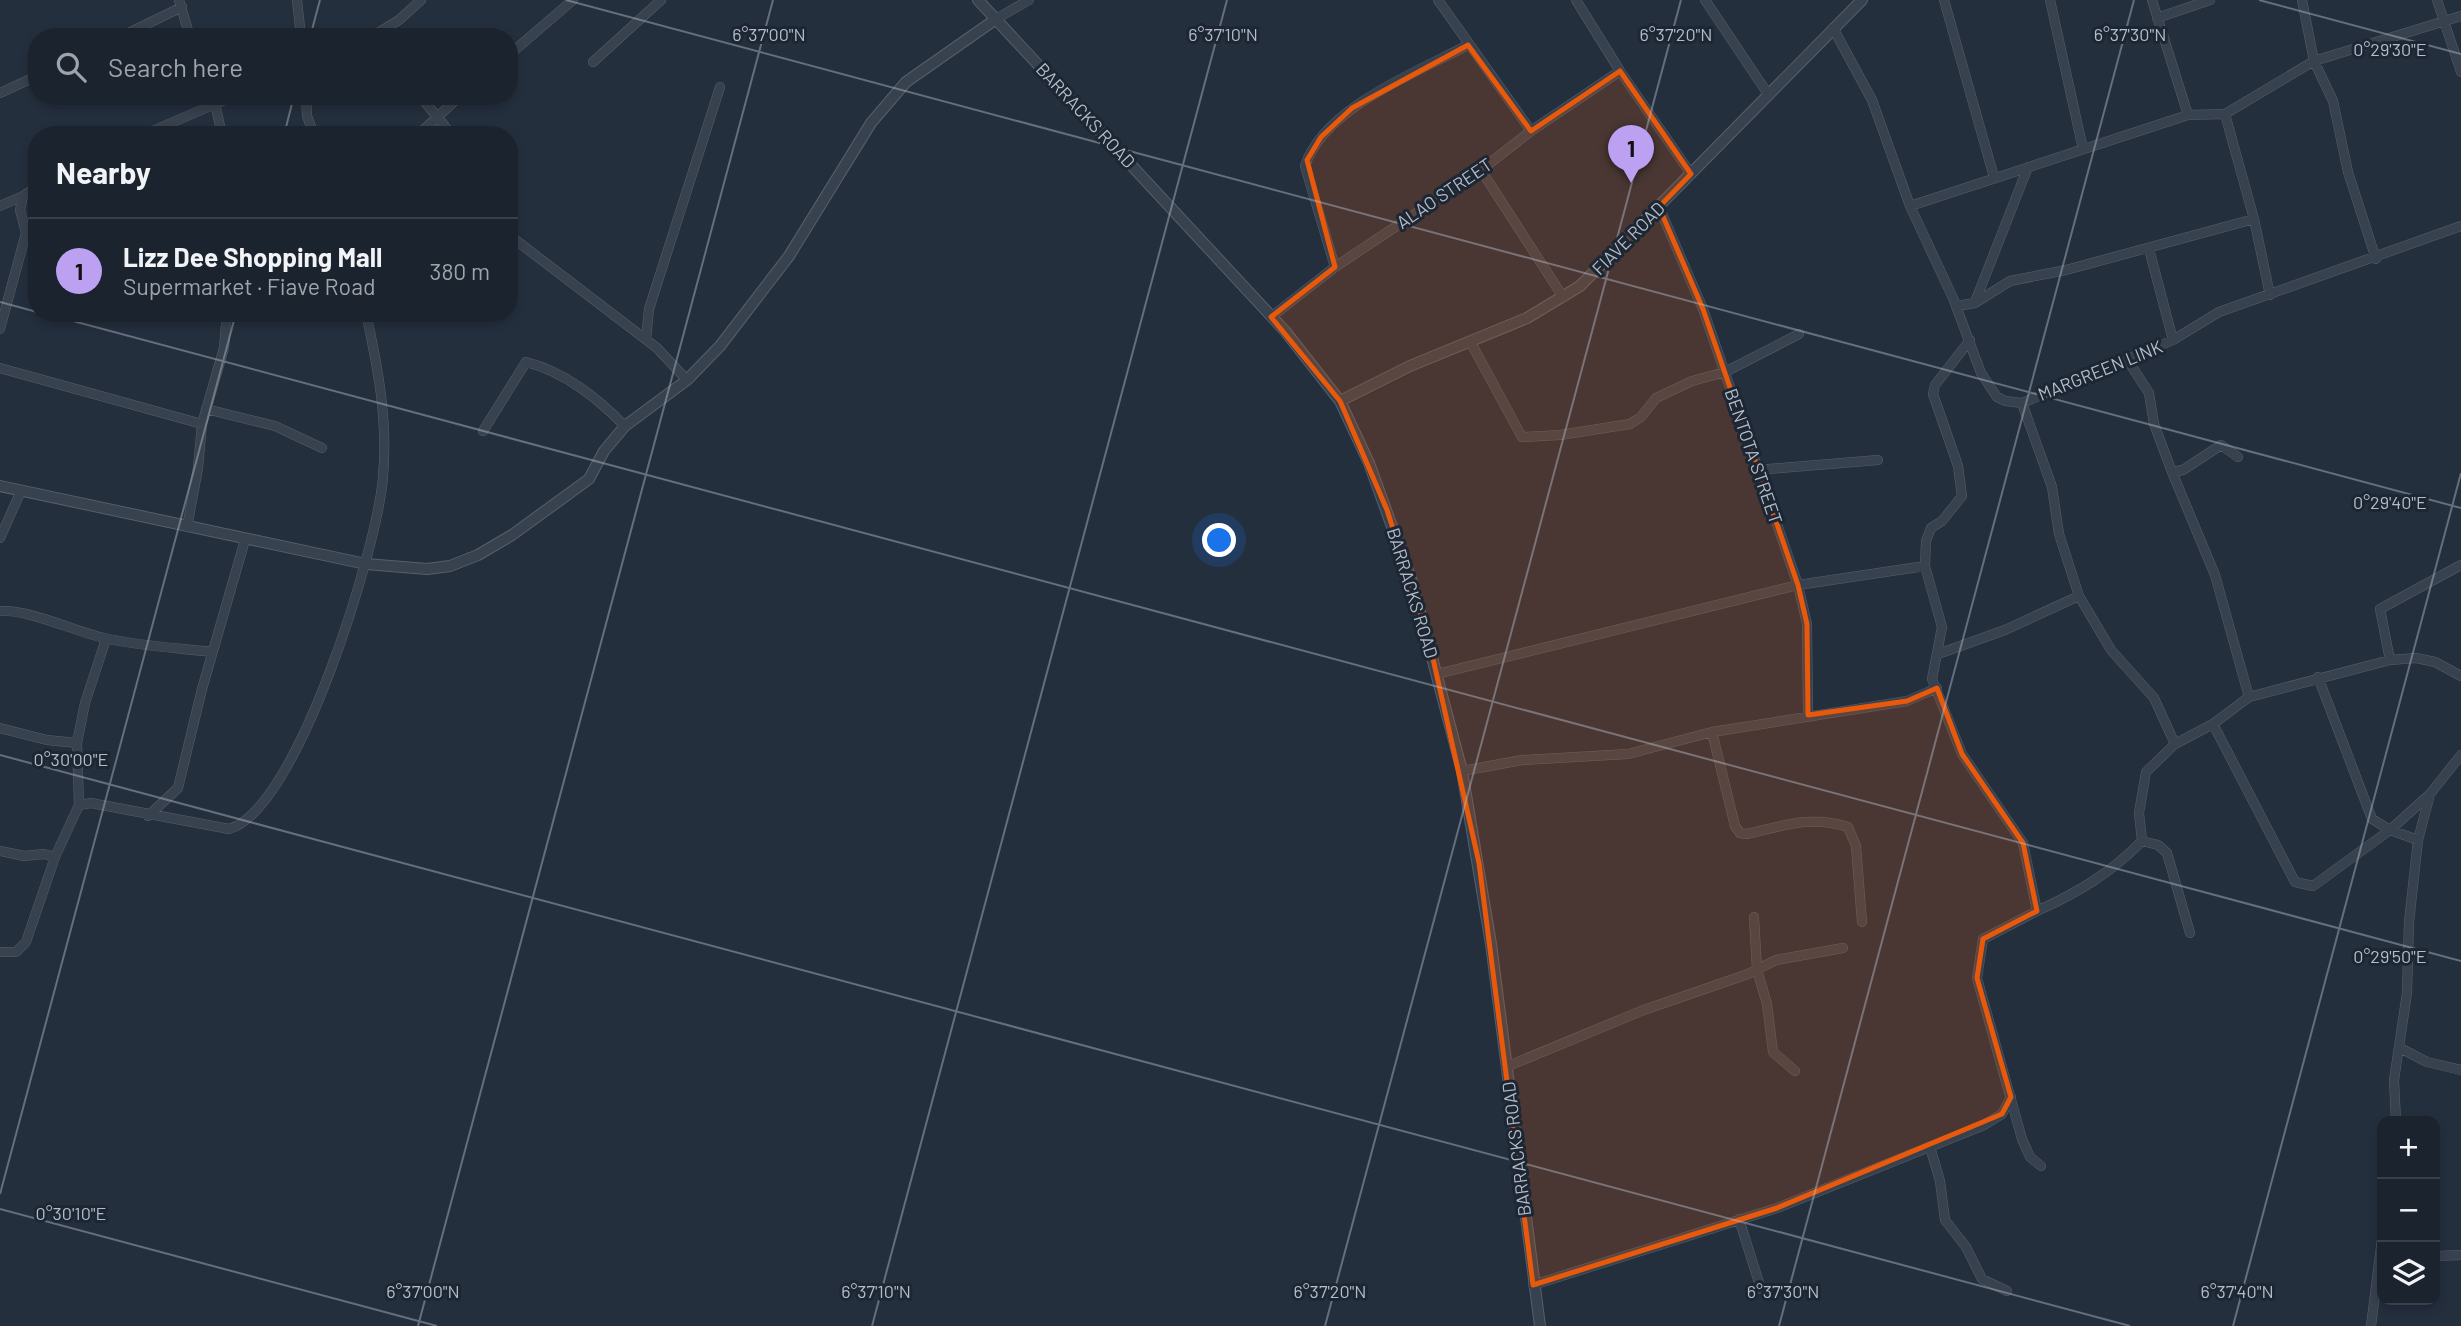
<!DOCTYPE html>
<meta charset="utf-8">
<style>
:root{--surface:#1b232e;--page:#282f3a;--text:#f1f3f6;--muted:#a0a4aa;--line:#39404a;--accent:#bca0f2}
body{margin:0;font-family:Barlow,sans-serif;background:var(--page);color:var(--text)}
.controls{position:absolute;right:21px;bottom:21px;display:grid;overflow:hidden;border-radius:14px;box-shadow:0 4px 10px #0003}
.controls button{width:63px;height:63px;display:grid;place-items:center;padding:0;border:0;border-bottom:2px solid var(--line);background:var(--surface);color:var(--text);font:35px sans-serif}
.you{position:absolute;left:1220px;top:541px;width:24px;height:24px;margin:-18px;border:5px solid #fff;border-radius:50%;background:#1a73e8;box-shadow:0 0 0 10px #1a73e833}
.badge{display:grid;place-items:center;width:46px;height:46px;border-radius:50%;background:var(--accent);color:#111;font-size:23px;font-weight:700}
.pin{position:absolute;translate:-50% -58px;filter:drop-shadow(0 2px 4px #0008)}
.pin::after{content:'';position:absolute;top:37px;width:24px;height:21px;background:inherit;clip-path:polygon(0 0,100% 0,50% 100%)}
.list{margin:0;padding:0;list-style:none}
h2{display:flex;justify-content:space-between;align-items:center;height:91px;margin:0;padding:0 28px;font-size:30px}
h2 small{font-size:23px;font-weight:400;color:var(--muted)}
.list li{display:grid;grid-template-columns:46px 1fr auto;gap:21px;align-items:center;box-sizing:border-box;height:105px;padding:0 28px;border-top:2px solid var(--line)}
.list b{display:block;font-size:26px;white-space:nowrap}
.list p{margin:0;font-size:23px;white-space:nowrap;color:var(--muted)}
.list em{font-size:23px;font-style:normal;color:var(--muted)}
.icon{flex:none;width:38px;height:38px;fill:none;stroke:currentColor;stroke-width:2;stroke-linecap:round;stroke-linejoin:round}
.map{position:relative;flex:none;width:2461px;height:1326px;overflow:hidden}
.search{position:absolute;background:var(--surface);box-shadow:0 4px 10px #0003;left:28px;top:28px;width:490px;height:77px;display:flex;align-items:center;gap:18px;box-sizing:border-box;padding:0 24px;border-radius:28px;color:var(--muted);font-size:26px}
.panel{position:absolute;background:var(--surface);box-shadow:0 4px 10px #0003;left:28px;top:126px;width:490px;height:196px;border-radius:28px}
.map>svg:first-child{display:block}
.lines{fill:none;stroke-linecap:round;stroke-linejoin:round}
.minor-casing{stroke:#565f6c;stroke-width:10}
.tertiary-casing{stroke:#565f6c;stroke-width:12}
.minor{stroke:#38414e;stroke-width:9}
.tertiary{stroke:#38414e;stroke-width:10}
.marked{fill:#e8590c;fill-opacity:0.2;stroke:#e8590c;stroke-width:5;stroke-linejoin:round}
.ticks{fill:none;stroke:#b4bcc9;stroke-width:2;stroke-opacity:0.45}
.labels{text-anchor:middle;dominant-baseline:central;stroke-width:6;stroke-linejoin:round;paint-order:stroke}
.street-label{font-size:18px;fill:#b4bcc9;stroke:#1d2633}
.ticks-label{font-size:18px;text-anchor:middle;fill:#b4bcc9;stroke:#1d2633;stroke-width:6;stroke-linejoin:round;paint-order:stroke}
</style>
<div class="map">
<svg width="2461" height="1326" viewBox="0 0 2461 1326">
<rect width="100%" height="100%" fill="#242f3e"/>
<g class="lines">
<g class="minor-casing">
<path id="minor" d="M179,0L190,37
M297,0L301,37
M1438,0L1531,131
M1576,0L1620,71L1691,174
M1705,0L1768,94
M1944,0L1994,177
M2050,0L2083,149
M2152,0L2188,115
M2302,0L2314,61L2333,101L2348,172L2376,259
M2437,0L2461,72
M2157,18L2210,0
M996,19L1029,0
M1833,28L1872,100L1910,206L1953,298L1981,373L1997,397L2005,401L2022,403L2173,340L2219,312L2461,226
M120,37L182,7
M371,37L399,20L421,0
M509,55L573,0
M593,62L661,0
M0,93L37,76
M306,96L307,116L314,135
M420,96L452,135
M214,99L222,135
M2225,114L2254,219L2270,295
M143,135L234,96
M418,135L460,96
M1481,170L1563,297
M0,206L23,196
M1910,206L2188,115L2225,114L2314,61L2461,16
M1659,207L1703,309L1798,585L1807,624L1808,715
M509,235L657,348L687,380
M2149,249L2173,340
M1335,267L1305,166C1323,108 1419,71 1468,45
M1975,302L2028,167
M1957,306L1975,303L2010,281L2066,270L2254,219
M1271,317L1335,267L1481,170L1531,131L1620,71
M0,329L26,233L20,210L23,196L37,187
M646,339L649,309L720,87
M1970,340L1935,385L1933,394L1958,466L1962,496L1942,521L1931,528L1926,541L1925,566L1942,627L1932,679L1962,754L2023,843L2037,911C2077,893 2111,873 2142,841L2139,813L2146,772L2175,744L2213,724L2249,697L2390,660L2416,658L2435,662L2461,676
M1471,343L1522,437L1560,435L1630,424L1641,417L1656,398L1692,381L1725,372L1799,334
M2127,359L2149,393L2154,424L2172,472L2215,575L2249,697
M0,368L202,424
M2022,403L2052,487L2059,534L2079,596L2111,650L2154,698L2175,744
M206,409L275,426L322,448
M483,431L526,362C565,372 596,397 625,426
M1757,470L1878,460
M2172,472L2183,470L2221,445L2238,457
M187,527L198,468L202,424L224,348L227,313
M0,538L21,491
M0,611C28,609 74,631 104,638C139,646 177,648 212,652
M1938,654L2005,630L2079,596
M2390,660L2380,609L2461,565
M1437,674L1798,585L1925,566
M2318,677L2372,819L2390,830L2418,840
M2213,724L2295,882L2313,886L2390,830L2430,794
M0,728L47,740L77,743
M1712,732L1735,826L1740,833L1747,834C1783,826 1811,815 1848,827L1856,846L1862,922
M1462,771L1522,760L1628,754L1712,732L1907,701L1937,688
M79,805L77,743L85,703L106,639
M148,816L178,788L202,689L245,540
M2142,841L2158,845L2167,853L2190,933
M0,851L24,856L44,854L55,857
M2037,911L1983,939L1977,978L2022,1139L2030,1157L2041,1166
M1754,917L1757,970L1767,1004L1773,1052L1795,1071
M0,952H16L26,942L55,857L79,805L91,803L229,829C298,810 378,545 383,477C388,420 378,368 366,313
M2400,1048L2427,1062L2461,1070
M1506,1067L1641,1011L1748,974L1776,960L1843,948
M2396,1121L2394,1080L2407,993L2409,922L2418,840L2430,794L2461,755
M1930,1147L1940,1181L1945,1220L1966,1247L1982,1279L2007,1291
M1739,1219L1761,1289
M2435,1256L2461,1255
M1533,1285L1777,1208L1984,1125L2002,1114L2011,1097
M2371,1326L2382,1239"/>
</g>
<g class="tertiary-casing">
<path id="tertiary" d="M978,0L1285,331L1340,401L1369,463L1412,582L1462,771L1491,944L1540,1326
M1340,401L1410,366L1527,318L1580,286L1862,0
M0,486L366,564L427,569L450,566L478,555L512,535L589,479L604,451L625,426L687,380L720,346L789,256L871,123L906,82L996,19"/>
</g>
<use href="#minor" class="minor"/>
<use href="#tertiary" class="tertiary"/>
</g>
<path class="marked" d="M1468,45L1531,131L1620,71L1691,174L1659,207L1703,309L1798,585L1807,624L1808,715L1907,701L1937,688L1962,754L2023,843L2037,911L1983,939L1977,978L2011,1097L2002,1114L1777,1208L1533,1285L1479,863L1429,641L1387,510L1340,401L1271,317L1335,267L1307,160L1321,137L1352,108Z"/>
<path class="ticks" d="M566,0L2461,508M2259,0L2461,54M310,37L320,0M284,135L294,96M0,302L37,312M43,313L2461,961M0,755L2130,1326M0,1194L236,313M0,1209L437,1326M418,1326L773,0M872,1326L1227,0M1325,1326L1681,0M1779,1326L2134,0M2233,1326L2461,473"/>
<g class="labels">
<g class="street-label">
<text transform="translate(1086 115) rotate(47)">BARRACKS ROAD</text>
<text transform="translate(1444 193) rotate(-34)">ALAO STREET</text>
<text transform="translate(1628 238) rotate(-45)">FIAVE ROAD</text>
<text transform="translate(2100 370) rotate(-22)">MARGREEN LINK</text>
<text transform="translate(1754 456) rotate(71)">BENTOTA STREET</text>
<text transform="translate(1413 593) rotate(73)">BARRACKS ROAD</text>
<text transform="translate(1516 1149) rotate(-97)">BARRACKS ROAD</text>
</g>
</g>
<g class="ticks-label">
<text x="769" y="41">6°37'00"N</text>
<text x="1223" y="41">6°37'10"N</text>
<text x="1676" y="41">6°37'20"N</text>
<text x="2130" y="41">6°37'30"N</text>
<text x="2390" y="56">0°29'30"E</text>
<text x="2390" y="509">0°29'40"E</text>
<text x="71" y="766">0°30'00"E</text>
<text x="2390" y="963">0°29'50"E</text>
<text x="71" y="1220">0°30'10"E</text>
<text x="423" y="1298">6°37'00"N</text>
<text x="876" y="1298">6°37'10"N</text>
<text x="1330" y="1298">6°37'20"N</text>
<text x="1783" y="1298">6°37'30"N</text>
<text x="2237" y="1298">6°37'40"N</text>
</g>
</svg>
<div class="controls">
<button>+</button>
<button>−</button>
<button><svg class="icon" aria-label="layers" viewBox="0 0 24 24"><path d="M12 4l9 5-9 5-9-5zM3 14l9 5 9-5"/></svg></button>
</div>
<div class="you"></div>
<div class="pin badge" style="left:1631px;top:183px">1</div>
<div class="search"><svg class="icon" aria-label="search" viewBox="0 0 24 24"><circle cx="10" cy="10" r="6"/><path d="M15 15l6 6"/></svg>Search here</div>
<section class="panel">
<h2>Nearby<small></small></h2>
<ul class="list">
<li><span class="badge">1</span><div><b>Lizz Dee Shopping Mall</b><p>Supermarket · Fiave Road</p></div><em>380 m</em></li>
</ul>
</section>
</div>
